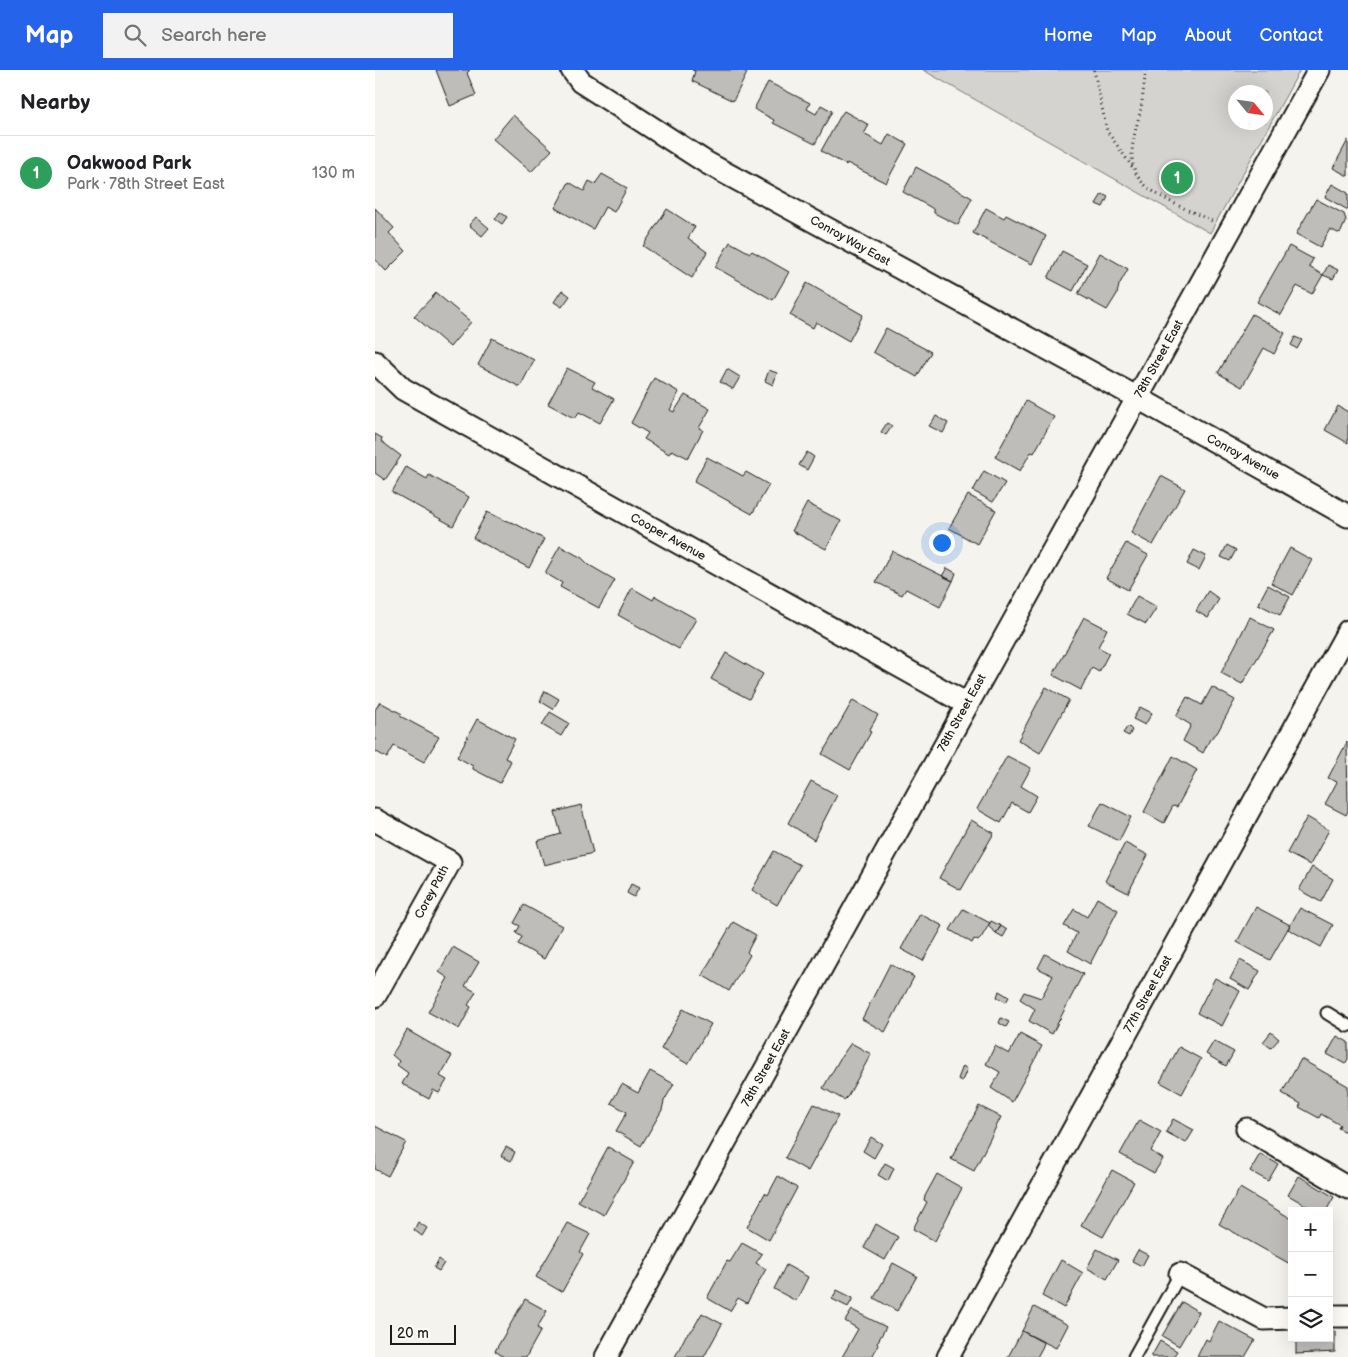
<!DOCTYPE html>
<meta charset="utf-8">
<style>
:root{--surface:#fff;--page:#f2f2f2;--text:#202124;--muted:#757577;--line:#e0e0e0;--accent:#2563eb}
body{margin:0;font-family:"Balsamiq Sans",sans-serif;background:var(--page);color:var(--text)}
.controls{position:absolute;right:15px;bottom:15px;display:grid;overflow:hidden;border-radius:0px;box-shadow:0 5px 20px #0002}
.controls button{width:45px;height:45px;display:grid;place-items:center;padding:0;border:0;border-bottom:1px solid var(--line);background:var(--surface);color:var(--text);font:25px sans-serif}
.compass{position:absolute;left:853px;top:15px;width:45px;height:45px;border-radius:50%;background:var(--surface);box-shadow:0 5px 20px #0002;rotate:119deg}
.scale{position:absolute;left:15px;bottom:12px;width:66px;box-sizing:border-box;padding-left:5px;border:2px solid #1c1c1c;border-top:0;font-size:14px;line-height:18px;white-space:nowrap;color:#1c1c1c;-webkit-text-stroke:4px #fdfcf7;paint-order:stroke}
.you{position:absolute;left:566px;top:472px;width:18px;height:18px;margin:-12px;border:4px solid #fff;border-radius:50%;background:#1a73e8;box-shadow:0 0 0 8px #1a73e833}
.badge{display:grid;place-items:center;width:32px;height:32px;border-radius:50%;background:var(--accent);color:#fff;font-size:16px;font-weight:700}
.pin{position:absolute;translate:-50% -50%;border:2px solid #fff;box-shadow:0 1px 5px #0006}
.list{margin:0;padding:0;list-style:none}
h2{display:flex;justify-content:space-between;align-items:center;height:65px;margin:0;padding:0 20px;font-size:21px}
h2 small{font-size:16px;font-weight:400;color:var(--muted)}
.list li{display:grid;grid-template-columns:32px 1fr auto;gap:15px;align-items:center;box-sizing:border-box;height:75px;padding:0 20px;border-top:1px solid var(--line)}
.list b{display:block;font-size:19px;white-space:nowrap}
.list p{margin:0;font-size:16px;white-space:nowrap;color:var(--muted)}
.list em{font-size:16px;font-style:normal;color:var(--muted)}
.icon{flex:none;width:28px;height:28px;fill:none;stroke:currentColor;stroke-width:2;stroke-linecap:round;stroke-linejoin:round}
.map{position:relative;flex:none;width:973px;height:1287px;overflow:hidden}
header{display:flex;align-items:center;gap:30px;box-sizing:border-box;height:70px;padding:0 25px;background:var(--accent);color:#fff}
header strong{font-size:24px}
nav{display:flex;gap:28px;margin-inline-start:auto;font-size:18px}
.search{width:350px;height:45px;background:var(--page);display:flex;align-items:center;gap:12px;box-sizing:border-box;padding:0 18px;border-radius:0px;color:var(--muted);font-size:19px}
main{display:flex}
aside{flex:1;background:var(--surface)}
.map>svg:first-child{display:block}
.green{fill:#d4d3cf;stroke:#787876;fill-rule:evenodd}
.building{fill:#bebdba;stroke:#1c1c1c}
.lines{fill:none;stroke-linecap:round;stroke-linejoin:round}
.service-casing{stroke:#1c1c1c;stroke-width:15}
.minor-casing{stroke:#1c1c1c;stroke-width:25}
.path{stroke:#1c1c1c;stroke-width:3;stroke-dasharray:1 4;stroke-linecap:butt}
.service{stroke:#fdfcf7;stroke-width:11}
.minor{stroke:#fdfcf7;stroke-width:21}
.labels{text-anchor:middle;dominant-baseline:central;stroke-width:4.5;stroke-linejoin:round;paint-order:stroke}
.street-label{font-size:12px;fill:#1c1c1c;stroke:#fdfcf7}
</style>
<header>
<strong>Map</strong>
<div class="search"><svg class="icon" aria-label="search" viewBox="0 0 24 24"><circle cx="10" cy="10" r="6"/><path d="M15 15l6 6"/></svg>Search here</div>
<nav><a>Home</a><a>Map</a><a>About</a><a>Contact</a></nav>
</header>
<main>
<aside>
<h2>Nearby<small></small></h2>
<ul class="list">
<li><span class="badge" style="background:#2e9e5b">1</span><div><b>Oakwood Park</b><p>Park · 78th Street East</p></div><em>130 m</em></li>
</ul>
</aside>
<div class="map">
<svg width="973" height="1287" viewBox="0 0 973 1287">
<rect width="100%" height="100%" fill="#f4f3ee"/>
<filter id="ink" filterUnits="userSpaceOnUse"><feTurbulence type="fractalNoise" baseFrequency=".02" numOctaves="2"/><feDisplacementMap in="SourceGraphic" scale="10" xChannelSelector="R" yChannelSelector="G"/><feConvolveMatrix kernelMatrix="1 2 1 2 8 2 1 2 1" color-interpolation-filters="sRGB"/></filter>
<g filter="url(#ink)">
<path class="green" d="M548,0H925L835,163ZM861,22H891V52H861Z"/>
<path class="building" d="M61,0H95L92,3L101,25L75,36Z
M317,0H367L372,3L358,31L317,11L320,1Z
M393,12L435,33L432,39L441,44L446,35L457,41L440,74L398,53L399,50L379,39Z
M469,41L494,55L489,64L508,75L514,64L532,74L511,113L472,93L471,95L446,81L466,45Z
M138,45L177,80L156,102L118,69Z
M973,70V106L958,98Z
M541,97L597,128L583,155L559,143V140L555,137L528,122Z
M227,104L252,118L239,142L230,137L218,159L180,138L194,112L209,121L214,111L220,114Z
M957,114L973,123V140L950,127Z
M727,124L733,127L728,137L721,134Z
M941,129L969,144L971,150L966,162L963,163L955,159L945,177L921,164Z
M0,138L19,158L14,163L31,181L11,201L0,189Z
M611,138L629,148L631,145L671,166L657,194L598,163Z
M292,139L320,157L313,168L332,182L317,208L268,176Z
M125,142L132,147L127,154L120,149Z
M101,147L114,158L107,166L94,155Z
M355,172L375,183L377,181L414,202L398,230L340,197Z
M914,176L938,189L934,197L948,205L937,224L922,216L906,245L882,232Z
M687,181L712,194L698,221L673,208Z
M725,183L753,199L744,215L742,224L732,240L703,224Z
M953,195L963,200L958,209L948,205Z
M432,213L488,245L474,271L441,252L438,258L415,245Z
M187,220L195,226L187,237L179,232Z
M61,223L96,252L75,277L39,246Z
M877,244L910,263L899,284L889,278L867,317L843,303Z
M511,258L556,282L542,307L498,282Z
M920,267L927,270L922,279L916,275Z
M117,268L159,290L145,317L103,295Z
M192,298L220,312L217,317L239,329L225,353L204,342L201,347H197L173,334Z
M352,299L365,307L358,319L345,312Z
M394,300L402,303L398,315L390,311Z
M279,308L304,322L295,340L299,342L310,325L335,339L324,358L328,360L313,388L297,380L294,384L269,369L273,363L256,353Z
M651,331L679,347L659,383L656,382L645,401L620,387Z
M963,336L973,342V373L950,360Z
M561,346L573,353L568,363L554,356Z
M512,353L517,356L511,365L506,362Z
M0,364L7,368L6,371L26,386L10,410L0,403Z
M432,382L439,387L432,400L424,395Z
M332,387L368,406L371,402L394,415L377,444L319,412Z
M31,397L52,409L54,405L94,427L78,456L17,422Z
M609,401L630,413L618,432L598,421Z
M786,406L810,419L778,475L756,463Z
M593,425L621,440L602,474L574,458Z
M432,433L466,451L451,479L417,461Z
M112,442L129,450L139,453L169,469L154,498L98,468Z
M751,473L773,485L753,520L731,508Z
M852,475L861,480L855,491L846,487Z
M185,476L207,488L214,495L240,510L224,538L185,517L187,513L170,503Z
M915,478L937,490L918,525L896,513Z
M819,480L831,486L824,500L812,494Z
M517,481L578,511L565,537L531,519L527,525L501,512Z
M572,498L581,503L578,511L567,506Z
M893,515L915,527L905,545L883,534Z
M257,518L278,530L280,526L321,549L304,579L243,545Z
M833,521L844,529L833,548L821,541Z
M762,526L782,537L771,554L752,544Z
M709,547L732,559L723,577L734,583L724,602L717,598L706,620L678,605Z
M875,547L899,560L867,614L846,603Z
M351,583L388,604L374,629L336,609Z
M671,617L694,630L665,683L643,670Z
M837,617L860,630L842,663L835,669L828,683L808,671L816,655L801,646L812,627L827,635Z
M170,621L184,629L178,639L165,631Z
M478,630L503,645L494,661L496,662L475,700L447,684Z
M5,632L27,644L25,646L64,667L49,692L19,676L12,688L0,681V640Z
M765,637L777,643L770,655L758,649Z
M175,642L194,653L186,666L167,655Z
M102,649L140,669L130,688L136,691L125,713L98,699V696L82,687Z
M753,656L757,660L754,666L748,663Z
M972,672L973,741L971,745L950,734L962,712L953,708Z
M632,686L656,698L646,716L662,726L653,742L637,733L626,753L602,739Z
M798,686L822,700L802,737L798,736L789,753L769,742Z
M436,711L462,725L439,770L413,753Z
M727,732L756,747L744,771L714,756Z
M206,735L218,783L169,795L162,771L186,764L180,742Z
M932,747L954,760L935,795L912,783Z
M596,750L619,763L586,820L564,808Z
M750,773L773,785L753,823L730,811Z
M399,781L425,795L402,835L377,820Z
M937,797L958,809L946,832L924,820Z
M256,814L264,818L259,827L252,823Z
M722,828L743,840L715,894L693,881L702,863L689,856L699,839L712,847Z
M149,835L187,856L169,889L143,874L147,867L141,863L145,856L139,853Z
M881,837L915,855L895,890L862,872Z
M925,838L958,855L946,877L913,859Z
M588,839L615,853L606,868L603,871L599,869L597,873L575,860Z
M545,844L568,856L548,891L526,879Z
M616,851L626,856L621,863L613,856Z
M358,852L381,865L372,882L375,885L354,921L327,905Z
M626,856L632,860L628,867L621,863Z
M78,877L104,892L90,916L101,922L93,935L96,937L84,959L53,942L73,908L64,902Z
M670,884L708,904L677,964L654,951L660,939L645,929L649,922L666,928L678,906L663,898Z
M865,890L885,901L874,920L855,909Z
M515,894L539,907L510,962L487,949Z
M840,908L865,921L847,956L822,943Z
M624,921L634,927L631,932L622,927Z
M308,939L336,954L313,994L286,979Z
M626,948L634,952L631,957L624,953Z
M32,960L77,986L65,1006L72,1010L64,1023L58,1020L54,1029L27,1014L33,1003L22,995L24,991L17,985Z
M896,962L904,969L896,978L888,972Z
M645,964L667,976L637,1032L616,1018L625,1002L611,994L620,976L634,984Z
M962,966L973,972V989L970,994L952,984Z
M839,971L859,982L851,996L831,984Z
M476,973L496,984L473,1026L469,1030L448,1018L466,987Z
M804,977L826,989L807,1024L785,1012Z
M926,989L973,1016V1063L963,1058L965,1055L946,1044L944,1048L924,1037L926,1034L907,1023Z
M588,996L592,999L587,1011L583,1009Z
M275,1001L299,1014L289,1031L287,1040L266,1076L241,1061L252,1042L236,1033L247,1014L263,1023Z
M439,1034L463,1046L433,1101L410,1088Z
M604,1036L626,1047L599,1101L576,1089Z
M798,1049L819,1060L811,1073L791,1062Z
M764,1050L786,1062L776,1081L788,1089L779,1103L745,1084Z
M0,1056L31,1072L13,1106L0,1099Z
M496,1067L507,1074L499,1088L488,1081Z
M131,1077L140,1082L136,1091L126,1086Z
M233,1077L259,1092L229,1145L203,1131Z
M885,1084L903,1094L893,1111L875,1101Z
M510,1093L519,1098L513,1111L503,1105Z
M737,1100L759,1112L728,1167L706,1155Z
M562,1104L587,1118L560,1171L538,1159L552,1132L549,1130L550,1126Z
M403,1106L422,1118L394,1170L372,1157L390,1123L393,1125Z
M924,1106L959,1127L951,1141H941L913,1125Z
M865,1118L917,1149V1195L844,1154Z
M43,1152L52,1158L47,1166L39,1160Z
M192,1153L215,1164L205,1182L208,1184L187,1222L161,1207Z
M501,1154L523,1167L510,1190L489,1178Z
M367,1173L387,1184L381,1193L391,1199L372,1233L363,1228L355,1241L332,1228L352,1191L355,1192Z
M722,1179L743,1190L732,1209L712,1198Z
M763,1180L773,1185L767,1196L757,1191Z
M64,1189L69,1193L64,1201L59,1198Z
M686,1190L708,1203L689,1238L667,1226Z
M518,1193L542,1206L522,1241L499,1228Z
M411,1195L433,1207L421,1231L399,1219Z
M462,1220L478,1228L473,1237L457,1229Z
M150,1229L172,1241L162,1258L166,1260L151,1287H129L120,1281Z
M807,1232L824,1242L804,1276L787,1266Z
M659,1237L693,1255L681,1278L647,1261Z
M477,1240L511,1257L502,1273L503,1275L497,1287H467L483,1259L470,1251Z
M327,1243L347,1254L329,1287H300L311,1265L318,1259Z
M844,1251L880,1270L870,1287H822L831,1269L834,1271Z
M647,1261L669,1273L667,1278L662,1287H633Z
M960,1261V1282L921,1284V1268H954V1262Z
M785,1271L802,1281L798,1287H776Z"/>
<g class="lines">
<g class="service-casing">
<path id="service" d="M952,943L973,956
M759,1287L805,1204"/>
</g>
<g class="minor-casing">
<path id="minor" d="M197,0L206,12L332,93L763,328L973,446
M0,292L28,319L592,634
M0,750L75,792L0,926
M872,1059L973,1118
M805,1204L889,1249L917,1248
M954,1246H973
M231,1287L944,0
M573,1287L973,561"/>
</g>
<path class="path" d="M719,0L732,61L758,98
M771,0C769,13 768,26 766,38C761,61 748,92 767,112C782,128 816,141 837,151"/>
<use href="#service" class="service"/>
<use href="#minor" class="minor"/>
</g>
</g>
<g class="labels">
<g class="street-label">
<text transform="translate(475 171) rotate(29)">Conroy Way East</text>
<text transform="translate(784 289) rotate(-61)">78th Street East</text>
<text transform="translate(868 387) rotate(29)">Conroy Avenue</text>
<text transform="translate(293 467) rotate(29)">Cooper Avenue</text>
<text transform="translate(587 643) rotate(-61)">78th Street East</text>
<text transform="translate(57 822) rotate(-62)">Corey Path</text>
<text transform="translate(773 924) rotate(-61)">77th Street East</text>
<text transform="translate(391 998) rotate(-61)">78th Street East</text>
</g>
</g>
</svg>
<div class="controls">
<button>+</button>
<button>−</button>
<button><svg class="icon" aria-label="layers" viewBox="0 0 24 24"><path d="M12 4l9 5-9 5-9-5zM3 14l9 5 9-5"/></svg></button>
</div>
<svg class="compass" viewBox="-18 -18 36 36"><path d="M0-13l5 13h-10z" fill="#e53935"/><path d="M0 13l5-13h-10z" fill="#757577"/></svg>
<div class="scale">20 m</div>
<div class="you"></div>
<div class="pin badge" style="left:802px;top:108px;background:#2e9e5b">1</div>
</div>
</main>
